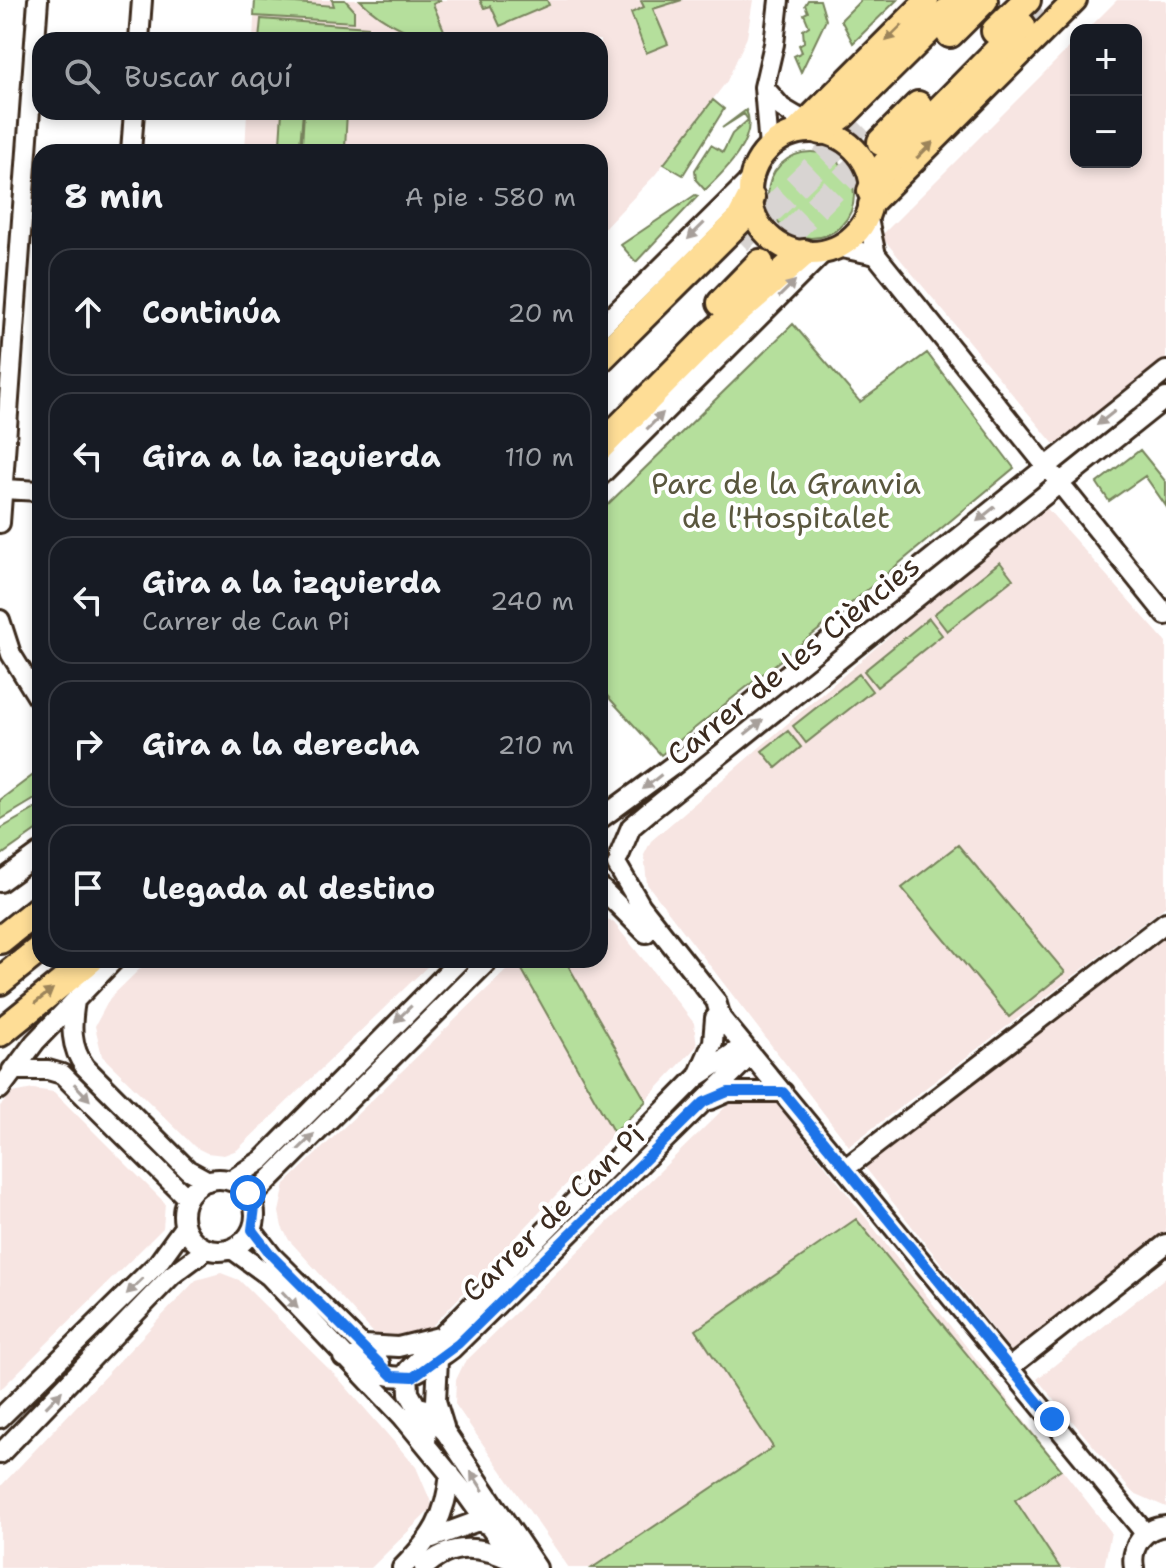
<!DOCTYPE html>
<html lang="es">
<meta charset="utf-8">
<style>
:root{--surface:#171b24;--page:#242831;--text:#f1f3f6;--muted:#9ea1a6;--line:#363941}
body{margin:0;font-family:"Shantell Sans",sans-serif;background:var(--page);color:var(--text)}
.controls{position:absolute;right:24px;top:24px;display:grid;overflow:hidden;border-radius:16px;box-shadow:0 4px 12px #0003}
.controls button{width:72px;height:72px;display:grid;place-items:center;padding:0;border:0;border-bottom:2px solid var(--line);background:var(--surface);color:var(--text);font:40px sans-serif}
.stop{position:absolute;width:24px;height:24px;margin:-18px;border:6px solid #1a73e8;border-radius:50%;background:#fff}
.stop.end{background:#1a73e8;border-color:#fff;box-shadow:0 2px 8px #0008}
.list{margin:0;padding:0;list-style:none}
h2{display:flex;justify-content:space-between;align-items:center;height:104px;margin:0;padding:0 32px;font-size:34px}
h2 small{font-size:26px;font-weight:400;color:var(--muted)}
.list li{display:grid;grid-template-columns:52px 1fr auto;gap:24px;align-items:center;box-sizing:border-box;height:128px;margin:0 16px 16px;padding:0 16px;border:2px solid var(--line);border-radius:24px}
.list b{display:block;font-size:30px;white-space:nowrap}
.list p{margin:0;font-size:26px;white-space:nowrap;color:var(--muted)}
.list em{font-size:26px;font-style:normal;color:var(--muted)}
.icon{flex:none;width:44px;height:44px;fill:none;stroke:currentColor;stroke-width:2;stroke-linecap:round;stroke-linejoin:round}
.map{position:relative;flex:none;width:1166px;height:1568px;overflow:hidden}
.search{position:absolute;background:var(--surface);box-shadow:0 4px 12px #0003;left:32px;top:32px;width:576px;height:88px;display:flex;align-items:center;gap:20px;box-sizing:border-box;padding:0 28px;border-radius:24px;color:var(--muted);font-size:30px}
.panel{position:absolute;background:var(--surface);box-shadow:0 4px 12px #0003;left:32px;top:144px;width:576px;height:824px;border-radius:24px}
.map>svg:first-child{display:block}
.built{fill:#f7e5e2}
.green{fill:#b5df9c;stroke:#78845d;stroke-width:2}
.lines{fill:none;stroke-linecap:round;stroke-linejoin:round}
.highway-tunnel{stroke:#d8d4d2;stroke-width:26;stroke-dasharray:26 13;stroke-linecap:butt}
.minor-casing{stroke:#3b2a1e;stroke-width:24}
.major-casing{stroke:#3b2a1e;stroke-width:28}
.highway-casing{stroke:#3b2a1e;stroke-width:32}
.minor{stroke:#fff;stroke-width:18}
.major{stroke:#fedd96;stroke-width:22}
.highway{stroke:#fedd96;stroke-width:26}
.oneway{fill:#9c845a}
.oneway2{fill:#a79f9a}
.route{stroke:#1a73e8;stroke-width:10}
.labels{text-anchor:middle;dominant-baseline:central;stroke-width:8;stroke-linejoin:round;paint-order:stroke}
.park-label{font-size:30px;fill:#5a573e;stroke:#fff}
.street-label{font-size:30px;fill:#3b2a1e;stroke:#fff}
</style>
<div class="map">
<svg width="1166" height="1568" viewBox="0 0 1166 1568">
<rect width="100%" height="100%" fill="#fff"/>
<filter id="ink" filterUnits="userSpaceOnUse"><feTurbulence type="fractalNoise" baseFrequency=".0125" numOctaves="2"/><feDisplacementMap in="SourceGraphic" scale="16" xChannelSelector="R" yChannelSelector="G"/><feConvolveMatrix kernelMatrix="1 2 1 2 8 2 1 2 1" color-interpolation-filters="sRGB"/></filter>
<g filter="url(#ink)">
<path class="built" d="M255,0H753L747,37L727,81L655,175L600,233V152H245L247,112H600V40H253Z
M1117,0H1166V392L1099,446L1053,443L881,236L1076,41V162H1136V30H1087Z
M1043,504L1166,642V906L849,1146L647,884L644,855L651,841Z
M600,914L614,923L694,1023L697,1046L399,1361L289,1240L282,1227L279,1212L285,1184L517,960H600Z
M1166,937V1244L1018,1360L864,1166Z
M149,960H434L237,1150L224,1155L207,1153L195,1147L102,1056L95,1026L110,998Z
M756,1077L1111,1532L1104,1568H569L455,1404L456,1380L464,1363Z
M33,1089L54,1092L165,1203L163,1228L0,1390V1106L13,1093Z
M221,1273L239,1280L338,1378L416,1467L433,1507L371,1568H0V1487L196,1280Z
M1166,1277V1507L1132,1492L1037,1379Z"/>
<path class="green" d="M255,0L334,6L332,0H345L354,10V22L254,16Z
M360,0H441L433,4L448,40C417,40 382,22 360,0Z
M480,0H547L549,5L500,26L491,6L484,8Z
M644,0H682L653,9L668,44L646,53L631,13L644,7L641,1Z
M808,0H820L826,20L801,72L794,56L802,52L799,45L804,42L803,30L809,26L804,14L808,12L805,5Z
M861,0H897L853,43L841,20Z
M261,19L368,27L367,40H259Z
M713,100L724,109L683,175L664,164Z
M746,110C759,138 724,172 705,190L696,180L695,170L711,145L723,152L732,134L748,120L744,114L722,128Z
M282,112H303L300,145L280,143Z
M304,112H347L345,148L302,145Z
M768 195a43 43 0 1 1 86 0a43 43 0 1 1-86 0Z
M695,195L698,196L636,262L621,245Z
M793,324L860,402L927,353L1014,468L831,620L661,755L600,688V512Z
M1140,450L1166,482V506L1145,476L1109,501L1097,483Z
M1000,562L1013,579L947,631L934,614Z
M929,618L942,635L877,687L864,671Z
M859,674L872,691L806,743L793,726Z
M788,731L801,747L776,768L762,751Z
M40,770V796L0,820V800Z
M40,806V828L0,856V829Z
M958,845L1065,972L1009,1017L902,888Z
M565,960L646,1101L614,1133L517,961Z
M856,1219L1061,1469L1015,1500L1060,1568H592L773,1447L696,1330Z"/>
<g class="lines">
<path class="highway-tunnel" d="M1022,26L1049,0
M739,241L860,123
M760,263L881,142"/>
<g class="minor-casing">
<path id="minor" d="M139,40L142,0
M764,87L782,108L814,127
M769,148L764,87L774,44L779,0
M131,152L134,112
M867,215L876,255L1166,615
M837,247L876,255
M600,328L753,177
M600,476L824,252
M3,489L40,491
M0,523L38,0
M0,620L11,654L40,701
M600,819L679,761L1166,371
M619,856L631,827L650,811L1166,398
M617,865L641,906L716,1001L721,1018L1145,1533
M0,882L40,853
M600,887L646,933
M75,1001C71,1025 70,1047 85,1067L188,1170L208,1181
M12,1070H48L62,1074L187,1198
M698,1076L713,1042L715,1018
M0,1089L35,1042L114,960
M710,1100L728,1092H783
M847,1167L1166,922
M183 1215a36 36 0 1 1 72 0a36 36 0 1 1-72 0Z
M230,1181L262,1160L460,960
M251,1198L489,960
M252,1230L272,1256L380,1363
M232,1249L269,1276L402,1416L466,1494L519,1568
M364,1345L398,1347L439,1337
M343,1357C367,1359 360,1362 377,1371C407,1387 429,1365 452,1349L751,1055
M438,1359L436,1401L444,1427
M1009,1368L1166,1244
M423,1408L446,1433L537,1568
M0,1418L158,1263L184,1227
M426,1443L427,1425L409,1393L408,1370L697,1077L744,1046
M0,1454L172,1275L207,1249
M432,1538L478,1521L493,1527
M402,1568C432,1538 446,1517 450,1473
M424,1568C451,1541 482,1546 513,1561
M1134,1568C1130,1546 1144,1528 1166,1526"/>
</g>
<g class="major-casing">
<path id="major" d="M750 192a61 61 0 1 1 122 0a61 61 0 1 1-122 0Z
M795,132L927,0
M870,205L1075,0"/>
</g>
<g class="highway-casing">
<path id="highway" d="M995,31L1027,0
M950,34L984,0
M821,131L843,115L959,0
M881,142L918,105
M871,191L885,165L1022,26
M721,303L760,263
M600,359L739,221L751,198
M600,447L713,333L804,253
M0,940L40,908
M0,981L40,949
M0,1033L90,960"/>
</g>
<use href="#minor" class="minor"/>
<use href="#major" class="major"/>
<use href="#highway" class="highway"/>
</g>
<defs><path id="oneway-solid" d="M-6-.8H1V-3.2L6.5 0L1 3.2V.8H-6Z" transform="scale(2)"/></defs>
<g class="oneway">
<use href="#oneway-solid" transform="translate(894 33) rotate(135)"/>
<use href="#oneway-solid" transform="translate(925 150) rotate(-45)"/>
<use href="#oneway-solid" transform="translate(44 996) rotate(-38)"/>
</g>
<g class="oneway2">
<use href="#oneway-solid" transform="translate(696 231) rotate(135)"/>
<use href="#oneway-solid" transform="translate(787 289) rotate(-45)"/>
<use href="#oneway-solid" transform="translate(1106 418) rotate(142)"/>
<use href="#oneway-solid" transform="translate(655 421) rotate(-45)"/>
<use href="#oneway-solid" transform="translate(986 514) rotate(141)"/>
<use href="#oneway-solid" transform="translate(754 727) rotate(-39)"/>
<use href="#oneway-solid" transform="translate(652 782) rotate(142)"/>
<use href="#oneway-solid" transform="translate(403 1014) rotate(136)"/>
<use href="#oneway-solid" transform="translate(82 1092) rotate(47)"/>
<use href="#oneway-solid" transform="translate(306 1142) rotate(-45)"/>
<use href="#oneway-solid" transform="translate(135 1286) rotate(136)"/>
<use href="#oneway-solid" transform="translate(290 1300) rotate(47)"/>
<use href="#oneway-solid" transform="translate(54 1399) rotate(-46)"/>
<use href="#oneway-solid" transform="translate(477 1481) rotate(-123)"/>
</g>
</g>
<g class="lines" filter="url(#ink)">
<path class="route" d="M248,1193L255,1207L252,1230L272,1256L392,1376L413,1377L458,1344L704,1102L728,1092H783L1052,1419"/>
</g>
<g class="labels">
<g class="park-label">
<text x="786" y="483">Parc de la Granvia<tspan x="786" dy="34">de l'Hospitalet</tspan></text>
</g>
<g class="street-label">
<text transform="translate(793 660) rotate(-39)">Carrer de les Ciències</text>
<text transform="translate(553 1213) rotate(-44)">Carrer de Can Pi</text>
</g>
</g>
</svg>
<div class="controls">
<button>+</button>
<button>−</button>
</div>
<div class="stop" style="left:248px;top:1193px"></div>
<div class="stop end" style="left:1052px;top:1419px"></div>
<div class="search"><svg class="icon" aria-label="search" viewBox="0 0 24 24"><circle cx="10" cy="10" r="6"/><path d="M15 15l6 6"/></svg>Buscar aquí</div>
<section class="panel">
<h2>8 min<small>A pie · 580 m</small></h2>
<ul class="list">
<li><svg class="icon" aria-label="ahead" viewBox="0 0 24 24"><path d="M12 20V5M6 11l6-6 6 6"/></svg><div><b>Continúa</b></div><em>20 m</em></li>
<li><svg class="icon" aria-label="left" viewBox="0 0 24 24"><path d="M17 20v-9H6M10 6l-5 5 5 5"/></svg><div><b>Gira a la izquierda</b></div><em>110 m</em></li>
<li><svg class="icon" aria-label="left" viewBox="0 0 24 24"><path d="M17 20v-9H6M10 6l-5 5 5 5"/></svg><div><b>Gira a la izquierda</b><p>Carrer de Can Pi</p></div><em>240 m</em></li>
<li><svg class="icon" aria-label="right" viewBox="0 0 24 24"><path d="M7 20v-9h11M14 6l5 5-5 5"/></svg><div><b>Gira a la derecha</b></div><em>210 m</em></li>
<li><svg class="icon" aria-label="arrive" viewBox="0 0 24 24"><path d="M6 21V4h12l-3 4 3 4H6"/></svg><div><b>Llegada al destino</b></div></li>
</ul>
</section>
</div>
